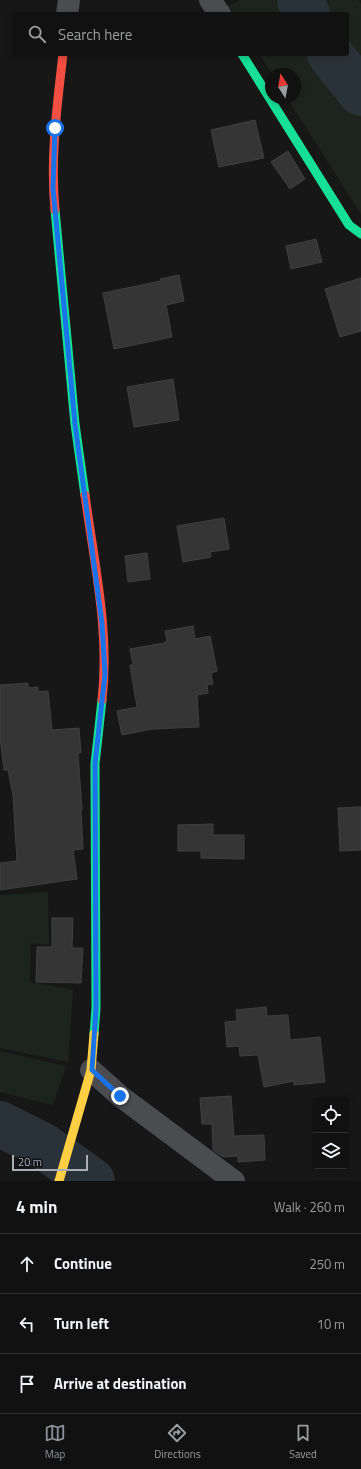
<!DOCTYPE html>
<meta charset="utf-8">
<style>
:root{--surface:#111;--page:#1a1a1a;--text:#f1f3f6;--muted:#9c9d9f;--line:#303131;--accent:#8c9099}
body{margin:0;font-family:"Titillium Web",sans-serif;background:var(--page);color:var(--text)}
.controls{position:absolute;right:12px;bottom:12px;display:grid;overflow:hidden;border-radius:4px;box-shadow:0 2px 6px #0003}
.controls button{width:36px;height:36px;display:grid;place-items:center;padding:0;border:0;border-bottom:1px solid var(--line);background:var(--surface);color:var(--text);font:20px sans-serif}
.compass{position:absolute;left:265px;top:68px;width:36px;height:36px;border-radius:50%;background:var(--surface);box-shadow:0 2px 6px #0003;rotate:349deg}
.scale{position:absolute;left:12px;bottom:10px;width:76px;box-sizing:border-box;padding-left:4px;border:2px solid #a8adb8;border-top:0;font-size:11px;line-height:14px;white-space:nowrap;color:#a8adb8;-webkit-text-stroke:3px #111113;paint-order:stroke}
.stop{position:absolute;width:12px;height:12px;margin:-9px;border:3px solid #1a73e8;border-radius:50%;background:#fff}
.stop.end{background:#1a73e8;border-color:#fff;box-shadow:0 1px 4px #0008}
.list{margin:0;padding:0;list-style:none}
h2{display:flex;justify-content:space-between;align-items:center;height:52px;margin:0;padding:0 16px;font-size:17px}
h2 small{font-size:13px;font-weight:400;color:var(--muted)}
.list li{display:grid;grid-template-columns:26px 1fr auto;gap:12px;align-items:center;box-sizing:border-box;height:60px;padding:0 16px;border-top:1px solid var(--line)}
.list b{display:block;font-size:15px;white-space:nowrap}
.list em{font-size:13px;font-style:normal;color:var(--muted)}
.icon{flex:none;width:22px;height:22px;fill:none;stroke:currentColor;stroke-width:2;stroke-linecap:round;stroke-linejoin:round}
.map{position:relative;flex:none;width:361px;height:1181px;overflow:hidden}
.search{position:absolute;background:var(--surface);box-shadow:0 2px 6px #0003;left:12px;right:12px;top:12px;height:44px;display:flex;align-items:center;gap:10px;box-sizing:border-box;padding:0 14px;border-radius:4px;color:var(--muted);font-size:15px}
.sheet{height:232px;background:var(--surface)}
nav{display:flex;justify-content:space-around;align-items:center;box-sizing:border-box;height:56px;border-top:1px solid var(--line);background:var(--surface);font-size:11px;color:var(--muted)}
nav a{display:grid;justify-items:center;gap:2px}
nav .on{color:var(--accent)}
.map>svg:first-child{display:block}
.green{fill:#1d241e}
.lines{fill:none;stroke-linecap:round;stroke-linejoin:round}
.river{stroke:#2a3239;stroke-width:46}
.building{fill:#353536;stroke:#3f4043}
.street{stroke:#4b4c50;stroke-width:22}
.fast{stroke:#16e098;stroke-width:9}
.slow{stroke:#ffcf43;stroke-width:9}
.jam{stroke:#f24e42;stroke-width:9}
.route{stroke:#1a73e8;stroke-width:5}
</style>
<div class="map">
<svg width="361" height="1181" viewBox="0 0 361 1181">
<rect width="100%" height="100%" fill="#171717"/>
<path class="green" d="M240,0H358L361,4V214L287,98H295V74H272L259,54H347V14H234L229,6Z
M48,892L49,945L31,943L30,982L73,990L68,1062L0,1048V895Z
M0,1051L66,1066L53,1105L0,1092Z"/>
<g class="lines">
<path class="river" d="M300,0L307,14
M330,54L361,93
M0,1124L42,1145L92,1181"/>
</g>
<path class="building" d="M255,120L264,158L219,167L211,130Z
M288,151L305,179L290,189L271,162Z
M316,239L322,262L291,269L286,246Z
M179,275L184,301L166,305L172,337L114,349L103,293L161,281L160,279Z
M361,278V331L340,337L325,289Z
M173,379L179,420L134,427L127,387Z
M224,518L229,549L210,552L211,557L183,562L177,526Z
M147,553L150,579L128,582L125,556Z
M193,626L195,639L210,636L217,671L211,673L213,684L207,685L208,693L197,695L199,727L152,729L122,735L117,711L137,707L130,665H133L130,649L164,643L167,641L165,631Z
M28,683V688L38,687V692L48,691L52,730L79,728L81,753H78L82,810H81L83,849L73,850L77,879L0,890V863L17,861L13,795L8,770H4L0,737V685Z
M361,807V850L340,851L338,808Z
M213,824V835H244V859L201,858V851H178V825Z
M52,918H73L72,948H83L81,983L36,982L37,947H52Z
M266,1007L267,1016L288,1015L290,1040L320,1037L325,1082L294,1085V1081L264,1087L258,1055L240,1056L239,1046L227,1047L225,1022L237,1021L236,1010Z
M231,1096L234,1136L264,1135L265,1160L238,1162V1156L223,1157L213,1150L212,1124H202L200,1098Z"/>
<g class="lines">
<path class="street" d="M210,0L220,14
M67,14L69,0
M91,1070L120,1096L234,1181"/>
<path class="fast" d="M242,54L349,225L361,234
M55,210L75,424L85,495
M94,1034L96,1008L95,764L102,700"/>
<path class="slow" d="M59,1181L91,1070L94,1034"/>
<path class="jam" d="M55,210C50,158 57,106 63,54
M85,495C94,562 110,632 102,700"/>
</g>
<g class="lines">
<path class="route" d="M55,128L53,188L75,424L102,623L105,674L95,764L96,1008L92,1070L120,1096"/>
</g>
</svg>
<div class="controls">
<button><svg class="icon" aria-label="locate" viewBox="0 0 24 24"><circle cx="12" cy="12" r="6"/><path d="M12 2v4M12 18v4M2 12h4M18 12h4"/></svg></button>
<button><svg class="icon" aria-label="layers" viewBox="0 0 24 24"><path d="M12 4l9 5-9 5-9-5zM3 14l9 5 9-5"/></svg></button>
</div>
<svg class="compass" viewBox="-18 -18 36 36"><path d="M0-13l5 13h-10z" fill="#e53935"/><path d="M0 13l5-13h-10z" fill="#9c9d9f"/></svg>
<div class="scale">20 m</div>
<div class="stop" style="left:55px;top:128px"></div>
<div class="stop end" style="left:120px;top:1096px"></div>
<div class="search"><svg class="icon" aria-label="search" viewBox="0 0 24 24"><circle cx="10" cy="10" r="6"/><path d="M15 15l6 6"/></svg>Search here</div>
</div>
<section class="sheet">
<h2>4 min<small>Walk · 260 m</small></h2>
<ul class="list">
<li><svg class="icon" aria-label="ahead" viewBox="0 0 24 24"><path d="M12 20V5M6 11l6-6 6 6"/></svg><div><b>Continue</b></div><em>250 m</em></li>
<li><svg class="icon" aria-label="left" viewBox="0 0 24 24"><path d="M17 20v-9H6M10 6l-5 5 5 5"/></svg><div><b>Turn left</b></div><em>10 m</em></li>
<li><svg class="icon" aria-label="arrive" viewBox="0 0 24 24"><path d="M6 21V4h12l-3 4 3 4H6"/></svg><div><b>Arrive at destination</b></div></li>
</ul>
</section>
<nav>
<a class="on"><svg class="icon" aria-label="map" viewBox="0 0 24 24"><path d="M3 6l6-2 6 2 6-2v14l-6 2-6-2-6 2zM9 4v14M15 6v14"/></svg>Map</a>
<a><svg class="icon" aria-label="directions" viewBox="0 0 24 24"><path d="M12 3l9 9-9 9-9-9zM9 14v-3h6M13 9l2 2-2 2"/></svg>Directions</a>
<a><svg class="icon" aria-label="saved" viewBox="0 0 24 24"><path d="M7 4h10v16l-5-4-5 4z"/></svg>Saved</a>
</nav>
